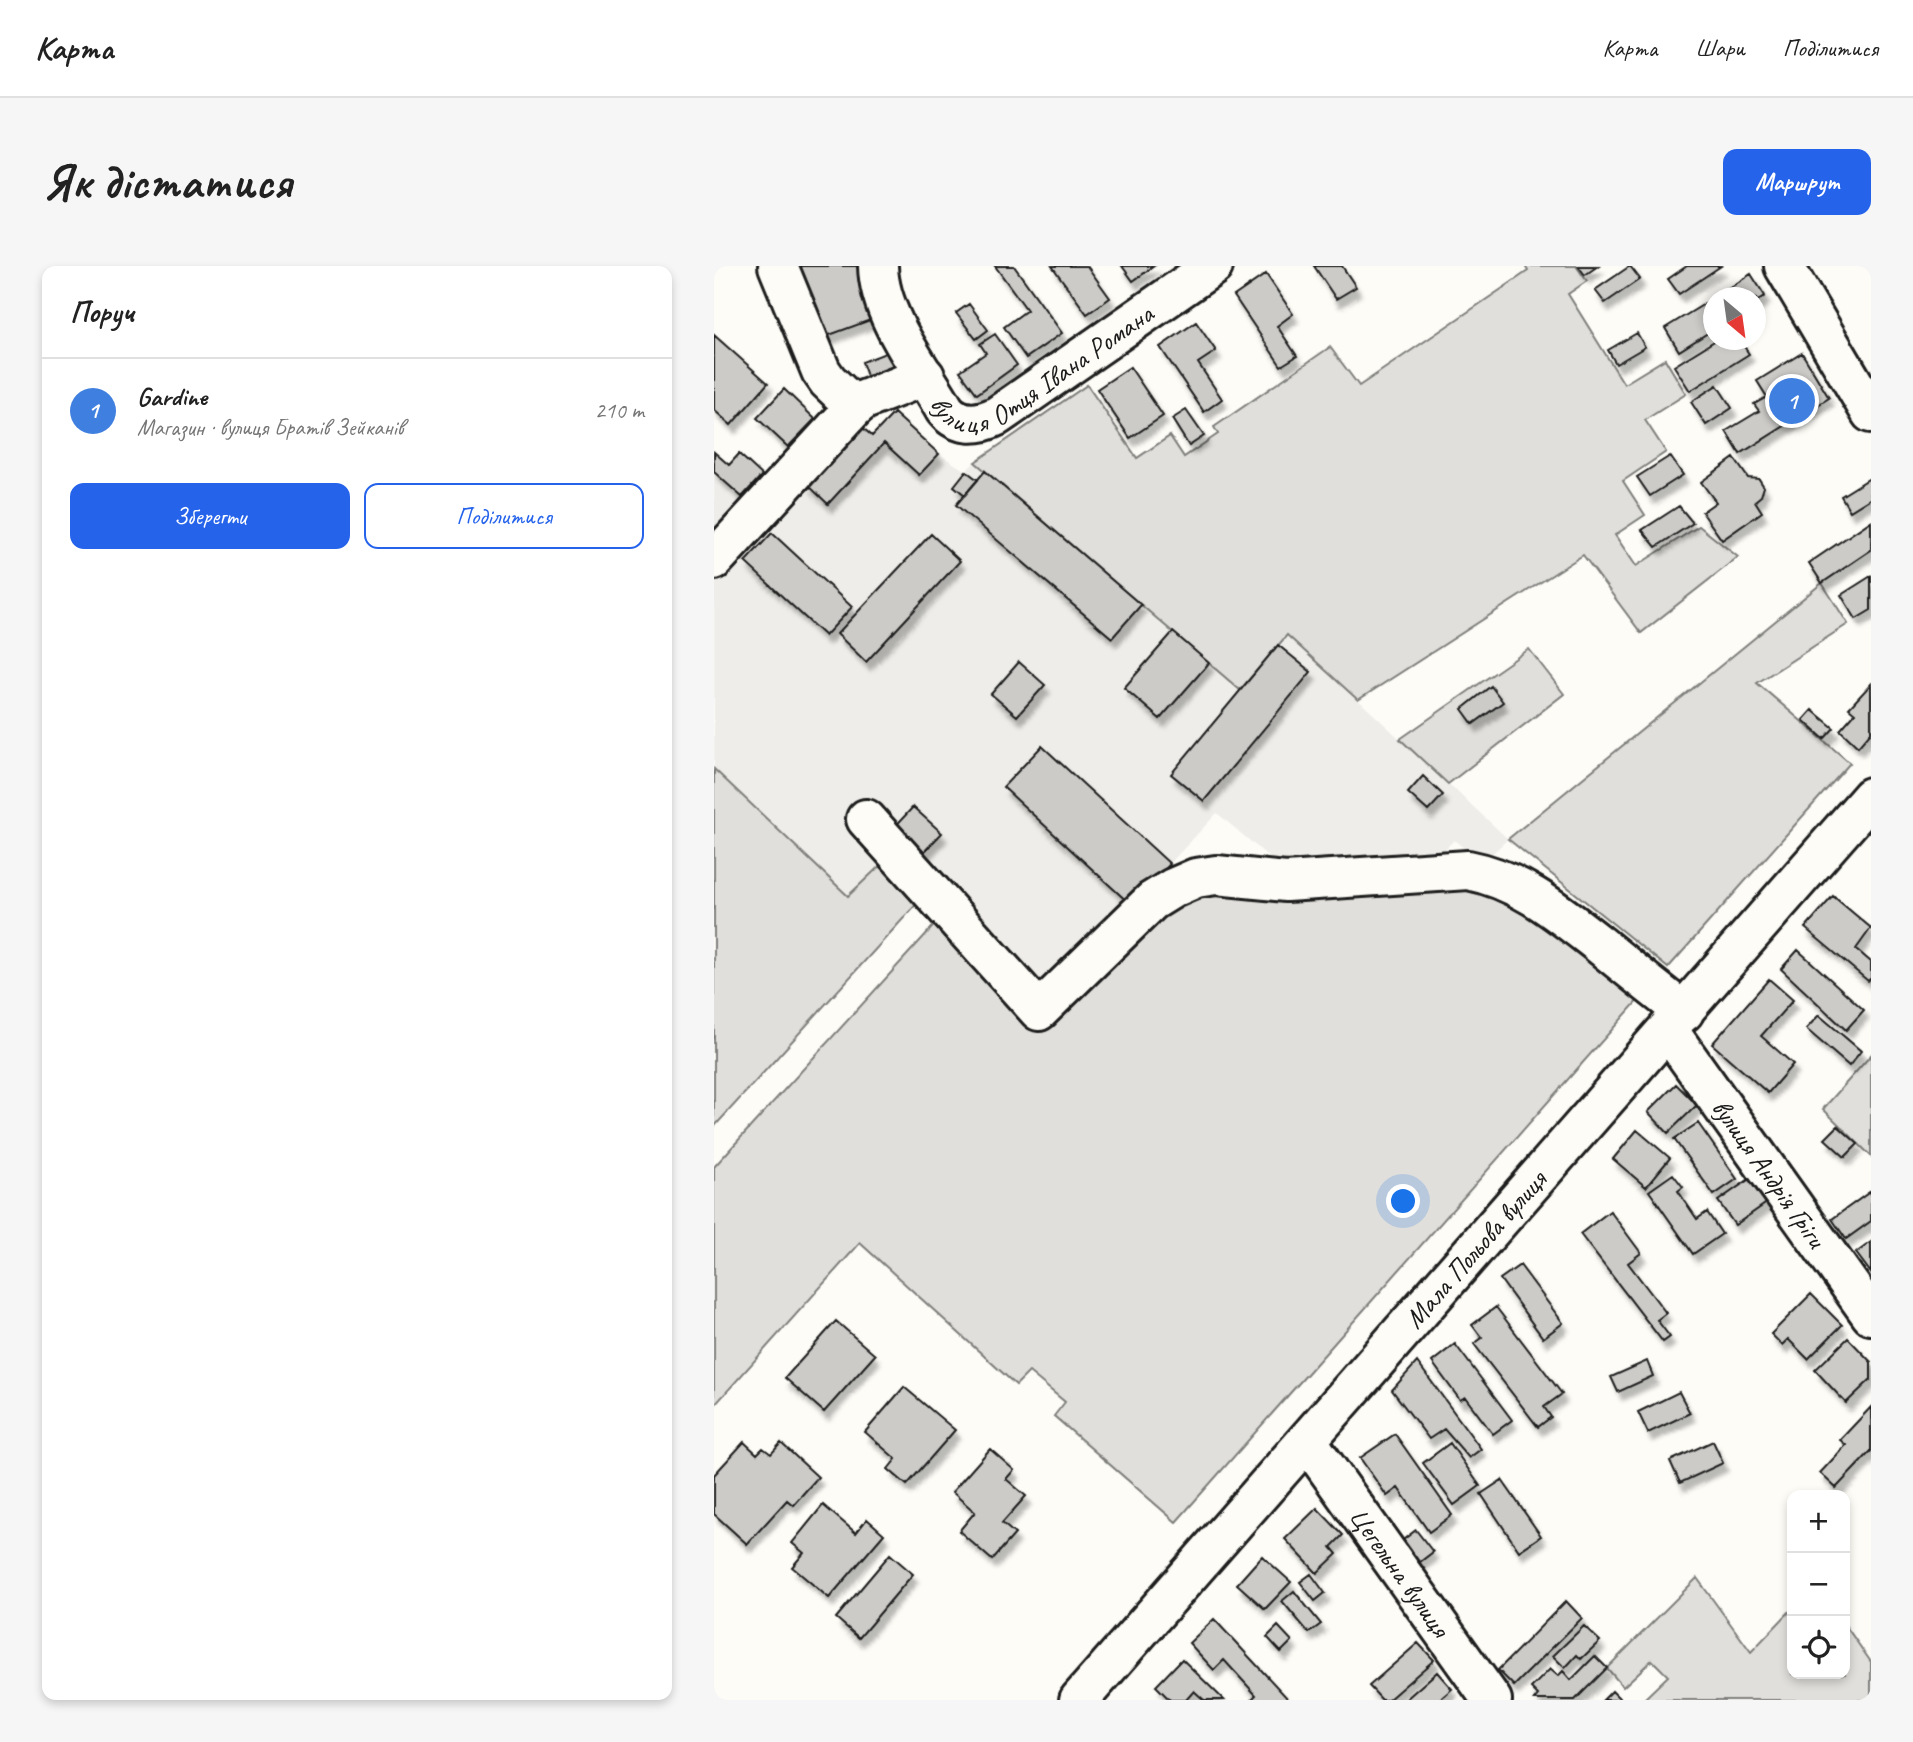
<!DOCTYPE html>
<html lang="uk">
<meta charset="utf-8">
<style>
:root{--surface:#fff;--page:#f6f6f6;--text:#222;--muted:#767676;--line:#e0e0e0;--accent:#2563eb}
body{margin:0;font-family:Caveat,sans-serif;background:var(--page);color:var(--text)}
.controls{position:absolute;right:21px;bottom:21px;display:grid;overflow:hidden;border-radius:14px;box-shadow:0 4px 10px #0003}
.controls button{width:63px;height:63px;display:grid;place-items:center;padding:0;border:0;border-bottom:2px solid var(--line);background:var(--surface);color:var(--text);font:35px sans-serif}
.compass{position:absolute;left:989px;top:21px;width:63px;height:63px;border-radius:50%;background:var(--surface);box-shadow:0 4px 10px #0003;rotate:151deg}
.you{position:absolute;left:690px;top:936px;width:24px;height:24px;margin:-18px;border:5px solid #fff;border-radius:50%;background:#1a73e8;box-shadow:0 0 0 10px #1a73e833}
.badge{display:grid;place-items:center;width:46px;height:46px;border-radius:50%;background:var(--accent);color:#fff;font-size:23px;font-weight:700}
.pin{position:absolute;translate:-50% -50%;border:4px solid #fff;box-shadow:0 2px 7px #0006}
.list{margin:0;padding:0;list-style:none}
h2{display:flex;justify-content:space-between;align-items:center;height:91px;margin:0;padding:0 28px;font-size:30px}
h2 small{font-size:23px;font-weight:400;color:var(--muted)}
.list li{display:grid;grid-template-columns:46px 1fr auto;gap:21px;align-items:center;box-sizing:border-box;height:105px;padding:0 28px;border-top:2px solid var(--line)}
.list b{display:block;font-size:26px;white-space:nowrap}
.list p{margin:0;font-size:23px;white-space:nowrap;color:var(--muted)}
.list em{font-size:23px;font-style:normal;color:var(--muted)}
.actions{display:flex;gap:14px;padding:21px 28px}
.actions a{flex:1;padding:16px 0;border:2px solid var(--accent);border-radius:14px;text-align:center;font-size:24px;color:var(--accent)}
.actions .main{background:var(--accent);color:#fff}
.icon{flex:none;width:38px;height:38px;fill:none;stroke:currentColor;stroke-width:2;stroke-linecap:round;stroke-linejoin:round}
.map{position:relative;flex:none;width:1157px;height:1434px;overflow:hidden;border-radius:14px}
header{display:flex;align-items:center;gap:42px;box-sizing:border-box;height:98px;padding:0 35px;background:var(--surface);border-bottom:2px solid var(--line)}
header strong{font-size:33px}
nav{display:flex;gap:38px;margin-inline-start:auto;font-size:24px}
.intro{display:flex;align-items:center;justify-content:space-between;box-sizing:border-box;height:168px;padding:0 42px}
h1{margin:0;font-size:49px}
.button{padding:18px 32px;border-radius:14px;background:var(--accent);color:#fff;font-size:24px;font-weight:700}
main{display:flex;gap:42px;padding:0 42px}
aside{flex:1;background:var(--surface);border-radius:14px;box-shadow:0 4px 10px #0003}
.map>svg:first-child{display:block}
.built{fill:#eeede9}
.green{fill:#e0dfdb;stroke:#7e7e7c;stroke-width:2}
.building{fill:#cccbc8;stroke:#1c1c1c;stroke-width:2;filter:url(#shadow)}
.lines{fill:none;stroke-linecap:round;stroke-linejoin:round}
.minor-casing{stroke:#1c1c1c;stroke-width:44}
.minor{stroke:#fdfcf7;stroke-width:38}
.labels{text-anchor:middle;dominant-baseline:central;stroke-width:6;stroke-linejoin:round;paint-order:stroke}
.street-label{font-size:28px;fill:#1c1c1c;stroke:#fdfcf7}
</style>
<header>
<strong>Карта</strong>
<nav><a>Карта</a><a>Шари</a><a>Поділитися</a></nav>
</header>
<div class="intro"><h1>Як дістатися</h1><a class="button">Маршрут</a></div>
<main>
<aside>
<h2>Поруч<small></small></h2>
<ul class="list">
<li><span class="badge" style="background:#3f7fe0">1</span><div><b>Gardine</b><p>Магазин · вулиця Братів Зейканів</p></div><em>210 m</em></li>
</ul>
<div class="actions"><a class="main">Зберегти</a><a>Поділитися</a></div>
</aside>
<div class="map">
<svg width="1157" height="1434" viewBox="0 0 1157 1434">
<defs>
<filter id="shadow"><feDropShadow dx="4.5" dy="8" stdDeviation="2" flood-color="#0004"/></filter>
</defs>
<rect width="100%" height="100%" fill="#fdfcf7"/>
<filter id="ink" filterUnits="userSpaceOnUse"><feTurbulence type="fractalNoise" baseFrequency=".0143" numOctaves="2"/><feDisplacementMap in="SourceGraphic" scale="14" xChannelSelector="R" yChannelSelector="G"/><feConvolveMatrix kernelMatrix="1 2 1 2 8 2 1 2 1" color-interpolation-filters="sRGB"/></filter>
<g filter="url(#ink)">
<path class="built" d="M180,147L225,188L252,205L261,196L526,423L573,368L794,573L768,597L740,574L722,592L569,603L503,547L417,639L325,728L173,593L134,631L0,503V206L28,231L1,262L29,287L147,160L159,170Z"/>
<path class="green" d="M811,0H862L873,15L854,28L910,118L951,93L972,128L931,154L952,186L909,215L931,249L901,269L922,300L985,260L1024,291L927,367L869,289L644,434L573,369L526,424L261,196L373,119L423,192L456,170L470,191L504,168L500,161L616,81L645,120L814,5Z
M1108,317L1134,358L1043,417L1136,497L954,702L794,573Z
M815,383L850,428L734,518L686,473Z
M0,503L134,630L173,593L208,632L0,861Z
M753,619L794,632L926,732L462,1256L340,1150L351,1136L315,1106L302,1119L146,977L0,1140V901L225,654L325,765L446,650L491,624Z
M1157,789V890L1109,843Z
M983,1312L1037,1386L1078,1343V1408H1131V1359L1157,1396V1434H929L954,1410L938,1394L909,1421L893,1402Z"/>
<path class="building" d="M83,0H148L162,52L110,71Z
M281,0H300L348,67L312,92L290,61L313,44Z
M338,0H373L396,32L373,48Z
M408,0H440L419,15Z
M600,0H628L642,21L622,33Z
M864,0H884L871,9Z
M916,0L926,13L891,37L881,24Z
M973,0H1007L965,28L954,13Z
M552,8L579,48L563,60L583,90L567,100L520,30Z
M1037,8L1051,30L1042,36V32H1000Z
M1000,32V63L965,85L951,62Z
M255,38L274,64L262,73L242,47Z
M482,56L502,85L484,97L508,133L490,146L446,81Z
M923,67L931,81L902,98L894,84Z
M281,68L303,99L263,128L246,105L272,87L266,78Z
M0,69L54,117L17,159L0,144Z
M1002,74H1026L1035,88L976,125L960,100Z
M174,86L180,102L154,113L148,96Z
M1088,87L1115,132L1026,188L1012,165L1045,145L1040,138L1053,131L1043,115Z
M416,101L449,150L416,172L383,123Z
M1003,119L1018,142L992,159L977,136Z
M70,123L101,153L74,181L43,152Z
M472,144L490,170L475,180L458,153Z
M180,147L225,188L205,209L170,177L114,238L93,218L147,160L158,170Z
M0,186L15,199L25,188L48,209L28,231L0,206Z
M956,190L969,209L936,230L923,211Z
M1020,192L1034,212L1045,213L1050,221L1047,230L1041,235L1048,246L1008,274L988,246L1002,236L987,216Z
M252,205L264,214L251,229L240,220Z
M271,205L427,339L398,372L242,239Z
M1156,212L1157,232L1136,245L1127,230Z
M965,240L979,257L942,281L928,264Z
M1157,255V284L1108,317L1095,297Z
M58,267L138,341L111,370L31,296Z
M217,268L246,295L152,396L123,368Z
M1157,310V344L1142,353L1127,329Z
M459,366L495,397L446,453L410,422Z
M564,379L597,406L490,535L457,508Z
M305,396L331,419L303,450L277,428Z
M1157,418V466L1144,481L1126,464L1141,447L1135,442Z
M777,420L789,436L759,458L748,443Z
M1098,444L1120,462L1110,473L1089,454Z
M328,480L456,598L417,639L289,521Z
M709,510L729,529L714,545L694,527Z
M199,541L228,567L204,592L176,566Z
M1119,630L1157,662L1142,683L1157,696V712L1154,715L1091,662Z
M1084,684L1150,744L1132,764L1067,703Z
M1055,713L1079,734L1047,770L1079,798L1054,827L998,778Z
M1105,749L1147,785L1135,800L1092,763Z
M962,818L983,839L954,867L934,846Z
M984,857L1023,913L1000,929L960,873Z
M1124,860L1144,878L1131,891L1111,873Z
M923,864L956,892L932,921L899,893Z
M959,908L969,921L964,925L983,953L993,946L1008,968L979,988L935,925Z
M1037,912L1054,936L1021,959L1004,935Z
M1157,925V955L1132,973L1118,953Z
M896,945L927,987L914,997L952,1047L943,1054L956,1071L949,1076L866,968Z
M1157,976V1007L1142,987Z
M806,999L849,1057L829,1072L786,1013Z
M1097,1028L1128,1059L1094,1093L1074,1073L1068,1079L1057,1068Z
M782,1041L848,1128L830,1141L837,1151L824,1161L760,1078L768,1072L758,1059Z
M122,1055L161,1089L110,1146L71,1112Z
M1134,1072L1157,1096V1113L1132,1137L1101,1104Z
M741,1078L798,1154L779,1168L751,1131L746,1134L718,1096Z
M933,1095L939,1110L904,1126L897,1111Z
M703,1096L767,1183L755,1192L730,1163L715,1173L678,1124Z
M190,1121L241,1164L193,1219L174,1203L182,1193L151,1166Z
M965,1126L976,1147L934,1167L924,1146Z
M1157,1141V1185L1122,1222L1106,1207L1132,1179L1126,1174Z
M681,1168L738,1249L715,1266L684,1222L673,1230L646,1192Z
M999,1175L1009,1197L966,1217L956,1195Z
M30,1176L43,1188L49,1182L57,1188L67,1177L104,1211L79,1239L73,1234L33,1278L0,1248V1209Z
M736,1177L766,1220L740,1239L709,1197Z
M276,1183L300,1204L292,1213L312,1230L288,1257L301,1268L278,1294L245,1265L261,1246L238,1226Z
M788,1214L827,1270L805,1285L767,1228Z
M109,1239L142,1267L153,1253L170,1268L115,1332L78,1301L90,1287L78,1277Z
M603,1242L629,1269L617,1281L623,1288L603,1307L571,1273Z
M702,1264L719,1286L702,1299L685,1277Z
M176,1288L199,1308L145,1372L122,1352Z
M548,1290L577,1316L551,1343L523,1318Z
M597,1308L611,1327L601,1335L586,1316Z
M580,1325L607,1358L595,1367L568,1335Z
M852,1335L868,1352L800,1420L784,1404Z
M500,1353L575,1434H537L542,1429L510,1394L500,1404L475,1377Z
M564,1360L578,1375L567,1386L553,1371Z
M870,1360L886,1375L867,1393L863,1389L851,1402L839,1390Z
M704,1377L720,1394L674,1434H668L655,1420Z
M881,1390L893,1402L861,1434H820L824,1429L817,1422L836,1403L844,1410L849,1405L857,1414Z
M468,1393L510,1434H490L480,1425L472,1434H456L442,1420Z
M723,1406L738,1423L725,1434H691Z
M898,1425L907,1434H889Z"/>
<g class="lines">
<g class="minor-casing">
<g id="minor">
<path d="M64,0L107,105L114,115L141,141"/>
<path id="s1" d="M164,0C165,50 207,102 231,144C245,161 265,159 283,150L499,0"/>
<path d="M1070,0L1157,147"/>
<path d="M0,294L141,141L150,134L211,110"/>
<path d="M152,553L325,745L438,635L459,622L482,612L502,609L572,616L754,604C806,614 844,646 885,678C913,701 942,724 970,746"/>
<path id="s2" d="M954,764L1157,1049"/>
<path id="s3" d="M594,1176L778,1434"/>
<path id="s4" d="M365,1434L1157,531"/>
</g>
</g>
<use href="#minor" class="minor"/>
</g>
</g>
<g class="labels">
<g class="street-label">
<text stroke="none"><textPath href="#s1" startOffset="275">вулиця Отця Івана Романа</textPath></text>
<text stroke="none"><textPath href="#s2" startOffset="175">вулиця Андрія Гріги</textPath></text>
<text stroke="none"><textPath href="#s4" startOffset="600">Мала Польова вулиця</textPath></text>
<text stroke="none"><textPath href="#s3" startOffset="159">Цегельна вулиця</textPath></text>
</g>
</g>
</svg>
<div class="controls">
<button>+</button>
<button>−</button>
<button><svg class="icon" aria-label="locate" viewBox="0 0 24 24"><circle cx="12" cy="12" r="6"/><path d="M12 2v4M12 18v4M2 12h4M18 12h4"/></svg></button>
</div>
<svg class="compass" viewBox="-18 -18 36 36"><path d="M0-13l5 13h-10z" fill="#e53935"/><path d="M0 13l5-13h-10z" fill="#767676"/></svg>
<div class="you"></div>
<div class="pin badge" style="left:1078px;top:135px;background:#3f7fe0">1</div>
</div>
</main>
